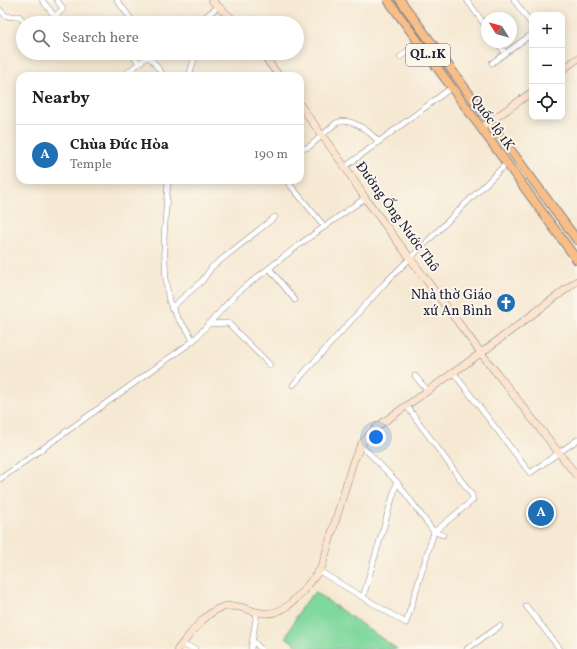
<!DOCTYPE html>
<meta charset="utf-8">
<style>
:root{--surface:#fff;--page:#f2f2f2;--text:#202124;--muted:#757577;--line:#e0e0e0;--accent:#1f6fb2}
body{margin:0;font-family:Vollkorn,serif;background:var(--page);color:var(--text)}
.controls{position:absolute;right:12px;top:12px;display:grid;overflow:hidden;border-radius:8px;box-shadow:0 2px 10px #0003}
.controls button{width:36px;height:36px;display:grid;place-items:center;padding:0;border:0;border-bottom:1px solid var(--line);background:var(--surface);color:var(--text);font:20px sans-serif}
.compass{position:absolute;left:481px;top:12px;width:36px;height:36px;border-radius:50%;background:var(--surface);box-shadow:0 2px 10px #0003;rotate:307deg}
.you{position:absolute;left:376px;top:437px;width:14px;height:14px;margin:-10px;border:3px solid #fff;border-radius:50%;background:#1a73e8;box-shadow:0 0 0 6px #1a73e833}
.badge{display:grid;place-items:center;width:26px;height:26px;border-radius:50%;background:var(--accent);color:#fff;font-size:13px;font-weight:700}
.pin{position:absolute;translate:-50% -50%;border:2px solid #fff;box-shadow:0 1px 4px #0006}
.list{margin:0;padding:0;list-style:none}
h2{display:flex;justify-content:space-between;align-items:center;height:52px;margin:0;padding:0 16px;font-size:17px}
h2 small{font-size:13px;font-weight:400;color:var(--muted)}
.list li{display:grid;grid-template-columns:26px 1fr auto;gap:12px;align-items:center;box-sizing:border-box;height:60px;padding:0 16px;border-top:1px solid var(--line)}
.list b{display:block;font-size:15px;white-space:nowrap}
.list p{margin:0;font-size:13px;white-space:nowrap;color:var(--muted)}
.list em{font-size:13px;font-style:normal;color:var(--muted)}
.icon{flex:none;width:22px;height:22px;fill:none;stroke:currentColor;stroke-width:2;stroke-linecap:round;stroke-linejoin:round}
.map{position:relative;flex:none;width:577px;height:649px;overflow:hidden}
.search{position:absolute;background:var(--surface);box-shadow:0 2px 10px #0003;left:16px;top:16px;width:288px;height:44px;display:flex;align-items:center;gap:10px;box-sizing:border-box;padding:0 14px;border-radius:22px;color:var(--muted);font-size:15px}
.panel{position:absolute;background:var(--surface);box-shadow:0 2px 10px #0003;left:16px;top:72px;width:288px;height:112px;border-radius:12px}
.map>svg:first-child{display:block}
.green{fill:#80d89e;stroke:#517d6c}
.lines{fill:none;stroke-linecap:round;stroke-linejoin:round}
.street-casing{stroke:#8c8687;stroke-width:6}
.secondary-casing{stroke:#8c8687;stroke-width:8}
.primary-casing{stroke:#8c8687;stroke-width:10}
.street{stroke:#fff;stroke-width:5}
.secondary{stroke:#fce5cf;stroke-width:7}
.primary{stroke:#f7be87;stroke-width:8}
.labels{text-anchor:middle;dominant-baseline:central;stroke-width:4;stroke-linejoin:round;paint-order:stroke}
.shield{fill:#fbf7ec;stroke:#636270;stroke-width:1}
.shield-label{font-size:13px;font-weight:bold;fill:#22223b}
.street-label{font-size:14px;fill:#22223b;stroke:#fbf7ec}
.poi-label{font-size:14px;fill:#22223b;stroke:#fbf7ec;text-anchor:end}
</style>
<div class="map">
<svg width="577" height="649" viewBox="0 0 577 649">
<rect width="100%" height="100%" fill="#fbf7ec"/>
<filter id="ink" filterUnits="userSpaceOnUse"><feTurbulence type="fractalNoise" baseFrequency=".025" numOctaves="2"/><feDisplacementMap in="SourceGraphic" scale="8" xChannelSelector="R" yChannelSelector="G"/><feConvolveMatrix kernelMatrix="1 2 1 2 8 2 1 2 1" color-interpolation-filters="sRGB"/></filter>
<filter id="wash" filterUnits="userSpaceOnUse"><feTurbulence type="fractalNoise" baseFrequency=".012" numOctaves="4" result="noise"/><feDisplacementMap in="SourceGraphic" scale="16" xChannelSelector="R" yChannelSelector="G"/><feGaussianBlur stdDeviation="0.9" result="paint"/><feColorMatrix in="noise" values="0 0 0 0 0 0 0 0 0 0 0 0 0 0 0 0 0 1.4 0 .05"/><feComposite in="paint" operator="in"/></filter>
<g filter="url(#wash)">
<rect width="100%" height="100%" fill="#f6e9d3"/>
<path class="green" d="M315,592L397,649H301L286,637L301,608Z"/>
</g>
<g filter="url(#ink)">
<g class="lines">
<g class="street-casing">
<path id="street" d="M42,0L60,23
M117,0L134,23
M467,0L487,28
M514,0L532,25
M0,10C8,19 8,16 19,16L25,23
M55,16L63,9L57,0
M197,23L218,7
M206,23L209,15
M497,42L505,53
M83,53L85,55
M131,53L139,63
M148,55L164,76
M400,57L419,42
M492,63L532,34
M123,76L152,53
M189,76L196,53
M300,148H306L310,146L336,123C351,116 370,132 379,142
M345,167L451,88
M168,180L164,238L166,282L169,301L178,319L188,331L193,341
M286,180L325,227
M269,268L295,300
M171,308L202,281L212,267L275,217
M210,324L228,323L270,365
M453,372L530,473L577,440
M415,376L427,390
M293,385L386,282L506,164
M361,445L397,482L434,532L443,535
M0,479L193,341L237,293L300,244L365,198
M319,571L406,623L434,532L473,500L472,495L406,405
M363,597L397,482
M526,606L560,649
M253,641L261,649
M182,645L195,649
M251,649L257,612
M467,649L500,626"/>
</g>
<g class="secondary-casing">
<path id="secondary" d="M212,0C219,9 229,15 237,23
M262,53L279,76
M562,70L577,59
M300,105L345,167L365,198L481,353L577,476
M481,128L532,92
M178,649C189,636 204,614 220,608C231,604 242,607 253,611C284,622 302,592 319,571L322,566L353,462L362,443L378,426L481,353L577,281"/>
</g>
<g class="primary-casing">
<path id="primary" d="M388,0L577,260
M400,0L577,240"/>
</g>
<use href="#street" class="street"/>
<use href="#secondary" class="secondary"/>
<use href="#primary" class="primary"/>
</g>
</g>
<defs>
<g id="church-disc" transform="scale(1)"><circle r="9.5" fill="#1f6fb2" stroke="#fbf7ec"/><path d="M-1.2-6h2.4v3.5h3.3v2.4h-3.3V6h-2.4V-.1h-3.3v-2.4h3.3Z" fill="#fff"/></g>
</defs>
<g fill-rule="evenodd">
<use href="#church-disc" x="506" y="303"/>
</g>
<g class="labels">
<rect class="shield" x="406" y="44" width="44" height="22" rx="3"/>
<g class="shield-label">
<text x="428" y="55">QL.1K</text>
</g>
<g class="street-label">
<text transform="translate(492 123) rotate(54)">Quốc lộ 1K</text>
<text transform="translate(397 217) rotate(54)">Đường Ống Nước Thô</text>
</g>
<g class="poi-label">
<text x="492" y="295">Nhà thờ Giáo<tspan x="492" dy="16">xứ An Bình</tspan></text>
</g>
</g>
</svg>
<div class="controls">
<button>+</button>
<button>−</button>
<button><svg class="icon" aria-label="locate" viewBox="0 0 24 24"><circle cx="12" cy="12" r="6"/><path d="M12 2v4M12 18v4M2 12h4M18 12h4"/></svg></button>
</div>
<svg class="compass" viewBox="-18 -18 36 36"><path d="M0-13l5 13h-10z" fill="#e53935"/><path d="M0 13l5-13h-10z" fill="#757577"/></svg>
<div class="you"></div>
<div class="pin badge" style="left:541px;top:513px">A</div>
<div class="search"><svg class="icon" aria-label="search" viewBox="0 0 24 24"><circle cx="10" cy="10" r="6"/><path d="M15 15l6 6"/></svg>Search here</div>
<section class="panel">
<h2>Nearby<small></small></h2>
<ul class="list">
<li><span class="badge">A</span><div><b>Chùa Đức Hòa</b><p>Temple</p></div><em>190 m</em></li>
</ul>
</section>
</div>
